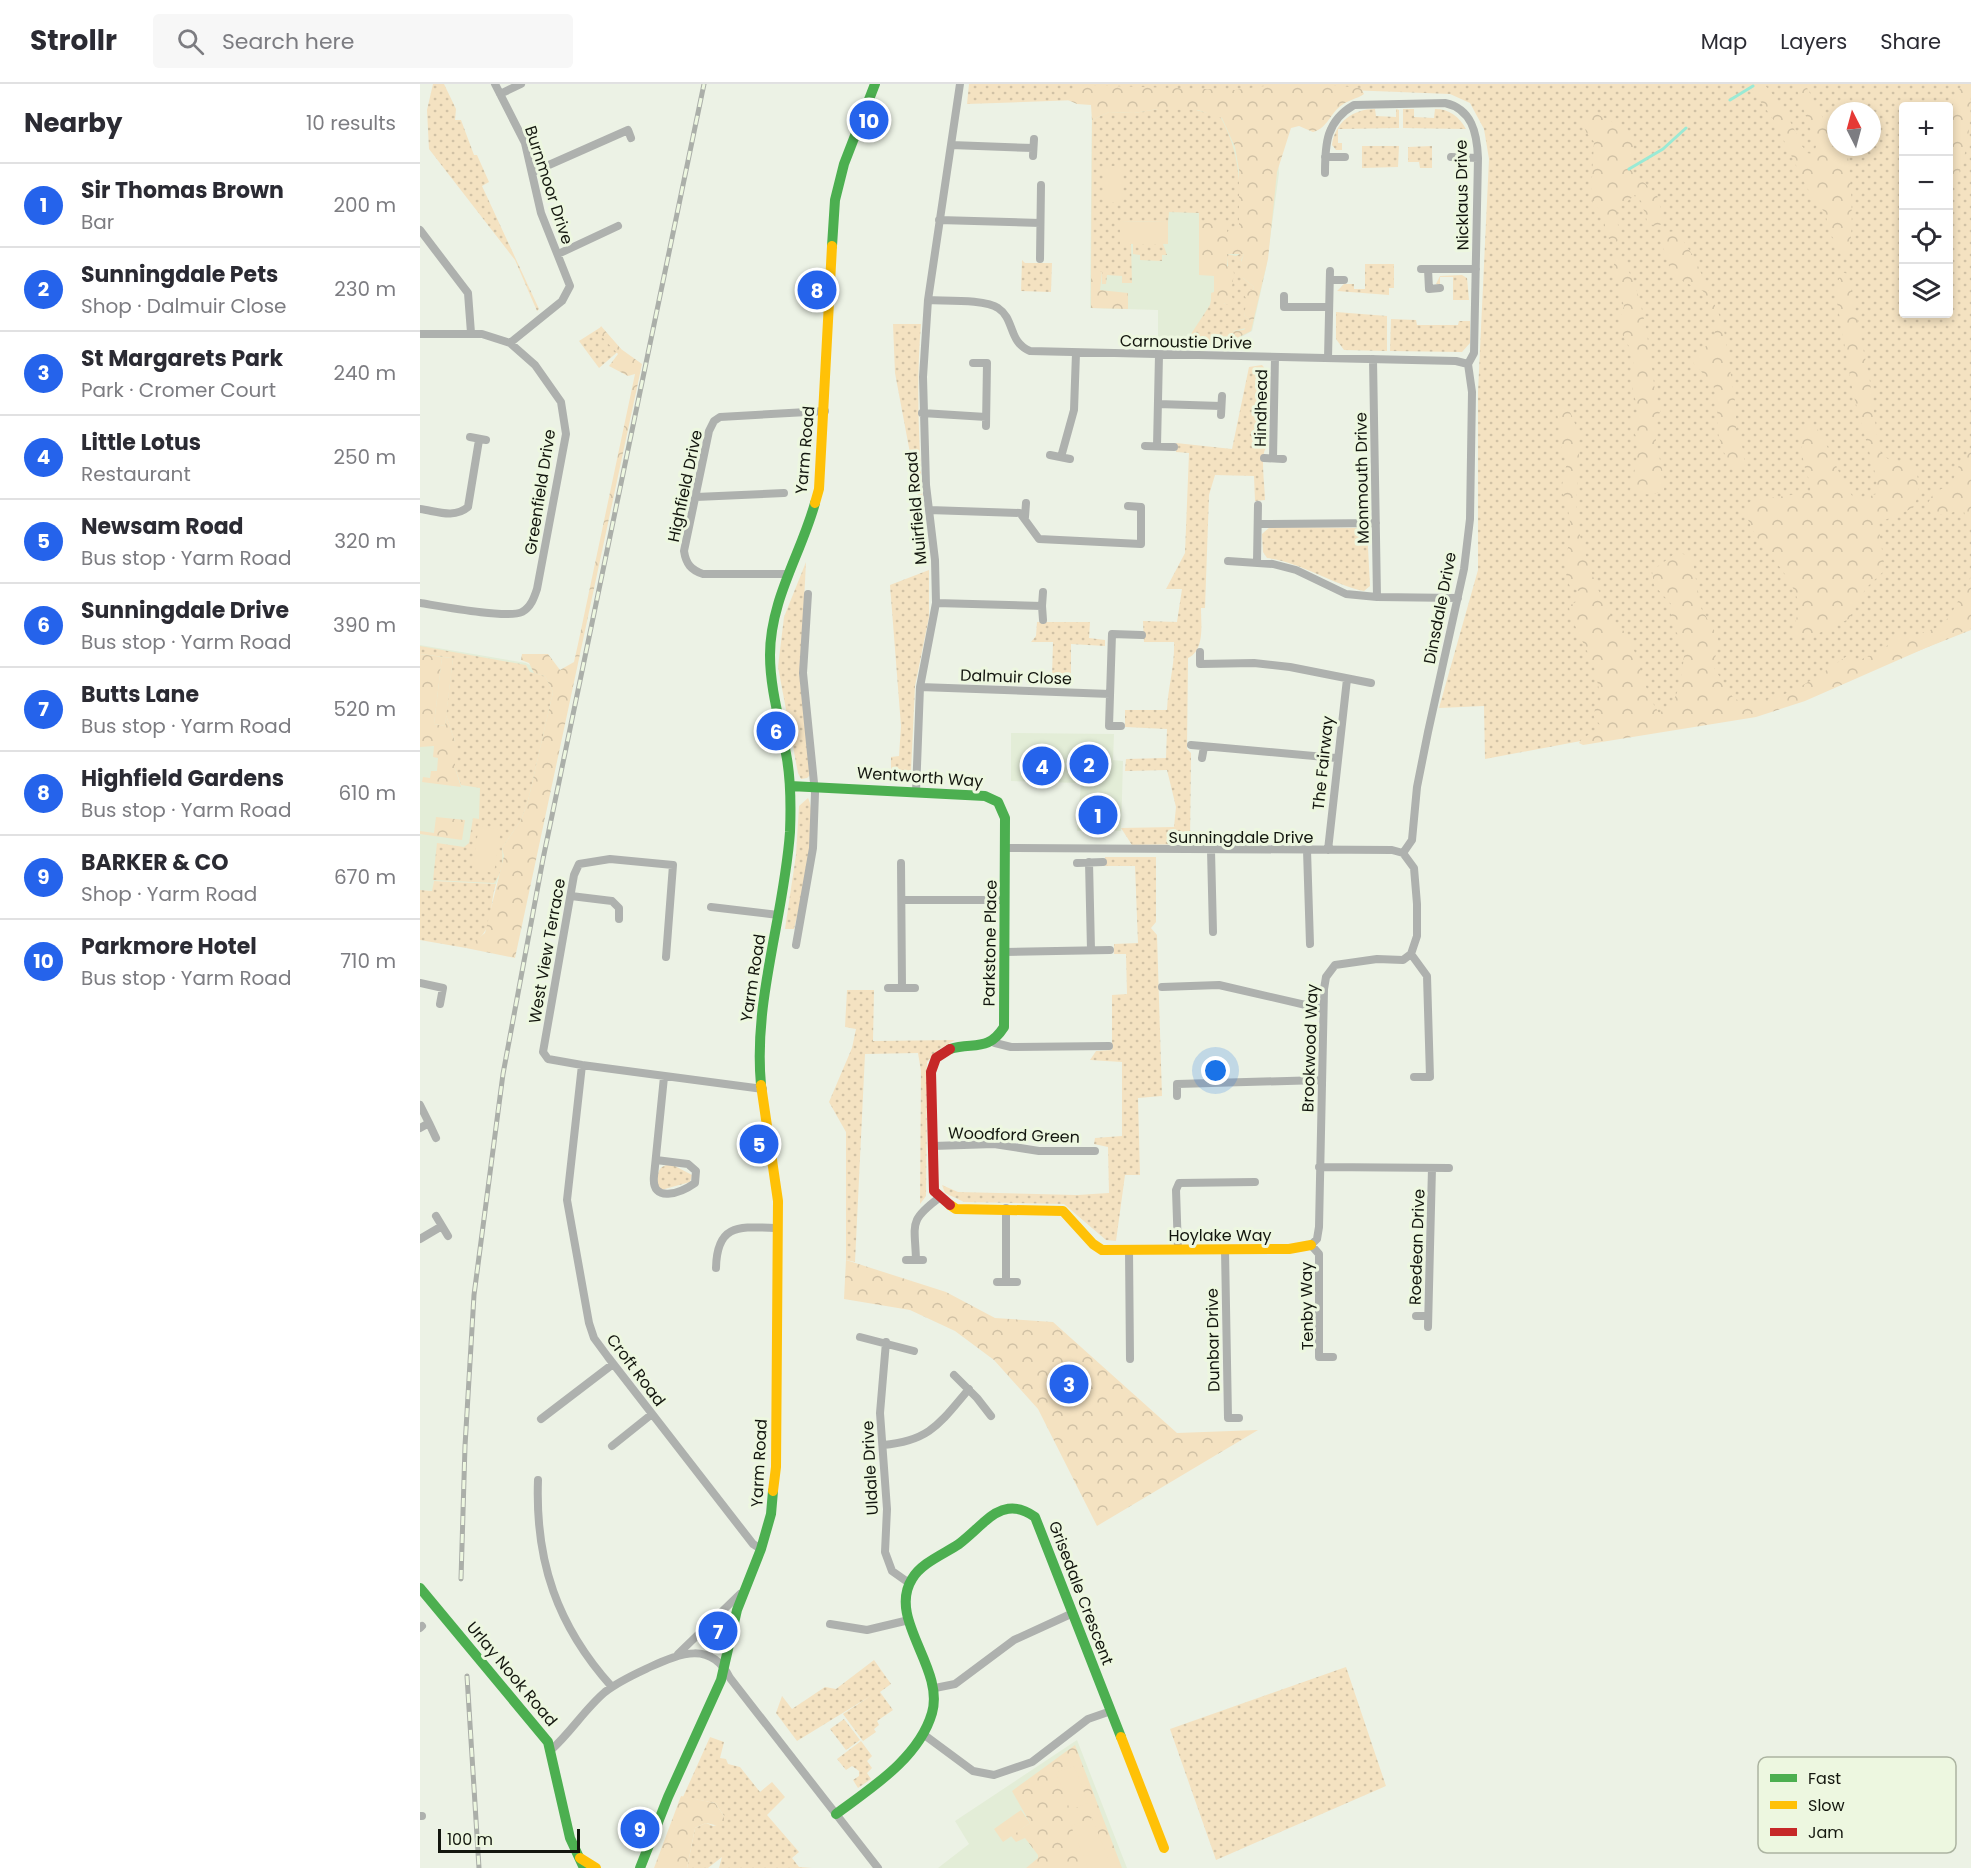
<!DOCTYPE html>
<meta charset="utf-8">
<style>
:root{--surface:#fff;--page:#f7f7f7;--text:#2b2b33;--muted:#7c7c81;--line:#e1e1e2;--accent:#2563eb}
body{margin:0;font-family:Poppins,sans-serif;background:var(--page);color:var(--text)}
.controls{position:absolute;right:18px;top:18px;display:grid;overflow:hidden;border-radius:6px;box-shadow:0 3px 9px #0003}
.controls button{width:54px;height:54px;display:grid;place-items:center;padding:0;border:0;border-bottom:2px solid var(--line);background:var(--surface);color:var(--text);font:30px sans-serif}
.compass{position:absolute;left:1407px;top:18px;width:54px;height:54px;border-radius:50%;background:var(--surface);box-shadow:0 3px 9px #0003;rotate:354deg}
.scale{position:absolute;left:18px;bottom:15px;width:142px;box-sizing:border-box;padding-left:6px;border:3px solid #13160e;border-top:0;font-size:16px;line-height:21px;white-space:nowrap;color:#13160e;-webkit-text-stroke:4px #edf7e0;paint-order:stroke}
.you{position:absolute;left:796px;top:987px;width:21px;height:21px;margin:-15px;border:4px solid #fff;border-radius:50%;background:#1a73e8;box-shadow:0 0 0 9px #1a73e833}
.badge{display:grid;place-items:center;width:39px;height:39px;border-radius:50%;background:var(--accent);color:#fff;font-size:20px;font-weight:700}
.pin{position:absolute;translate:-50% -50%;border:3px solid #fff;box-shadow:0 2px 6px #0006}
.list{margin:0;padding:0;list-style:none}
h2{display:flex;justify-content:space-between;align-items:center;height:78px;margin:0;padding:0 24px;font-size:26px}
h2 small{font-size:20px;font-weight:400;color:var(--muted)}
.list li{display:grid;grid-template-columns:39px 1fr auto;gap:18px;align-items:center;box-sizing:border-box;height:84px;padding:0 24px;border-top:2px solid var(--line)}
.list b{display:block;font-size:22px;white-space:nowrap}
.list p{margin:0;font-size:20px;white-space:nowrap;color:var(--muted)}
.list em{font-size:20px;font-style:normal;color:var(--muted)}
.icon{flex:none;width:33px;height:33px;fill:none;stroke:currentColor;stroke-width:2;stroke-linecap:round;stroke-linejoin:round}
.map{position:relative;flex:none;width:1551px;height:1784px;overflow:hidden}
header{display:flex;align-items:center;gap:36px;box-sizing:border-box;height:84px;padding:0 30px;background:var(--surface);border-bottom:2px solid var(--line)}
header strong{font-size:28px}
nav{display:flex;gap:33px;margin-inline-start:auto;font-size:21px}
.search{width:420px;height:54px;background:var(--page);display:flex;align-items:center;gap:15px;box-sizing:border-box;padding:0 21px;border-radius:6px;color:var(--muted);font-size:22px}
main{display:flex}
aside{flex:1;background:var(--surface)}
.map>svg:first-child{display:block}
.built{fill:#e3edd7}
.grass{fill:url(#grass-dots);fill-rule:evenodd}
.forest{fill:url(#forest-crowns)}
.pitch{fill:#f4e2c1}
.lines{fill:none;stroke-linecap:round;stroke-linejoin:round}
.stream{stroke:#9aead5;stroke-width:3}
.street{stroke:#aeb1ae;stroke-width:8}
.fast{stroke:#4caf50;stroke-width:10}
.slow{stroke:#ffc107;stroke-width:10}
.jam{stroke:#c62828;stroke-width:10}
.rail-casing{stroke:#abafa9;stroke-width:5}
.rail{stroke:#edf7e0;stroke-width:3;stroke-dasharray:9;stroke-linecap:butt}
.labels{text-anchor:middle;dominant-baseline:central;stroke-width:6;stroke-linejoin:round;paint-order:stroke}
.street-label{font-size:16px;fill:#13160e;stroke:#edf7e0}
.key{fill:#edf7e0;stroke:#acb4a1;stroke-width:1.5}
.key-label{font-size:16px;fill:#13160e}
</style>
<header>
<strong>Strollr</strong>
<div class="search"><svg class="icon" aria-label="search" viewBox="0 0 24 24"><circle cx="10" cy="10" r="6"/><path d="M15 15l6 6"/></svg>Search here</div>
<nav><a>Map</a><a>Layers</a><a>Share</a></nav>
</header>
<main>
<aside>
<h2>Nearby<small>10 results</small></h2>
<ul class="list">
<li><span class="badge">1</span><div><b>Sir Thomas Brown</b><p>Bar</p></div><em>200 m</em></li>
<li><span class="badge">2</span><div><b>Sunningdale Pets</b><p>Shop · Dalmuir Close</p></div><em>230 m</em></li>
<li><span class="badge">3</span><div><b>St Margarets Park</b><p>Park · Cromer Court</p></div><em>240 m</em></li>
<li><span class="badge">4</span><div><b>Little Lotus</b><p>Restaurant</p></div><em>250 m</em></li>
<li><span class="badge">5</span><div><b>Newsam Road</b><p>Bus stop · Yarm Road</p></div><em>320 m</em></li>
<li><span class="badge">6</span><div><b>Sunningdale Drive</b><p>Bus stop · Yarm Road</p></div><em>390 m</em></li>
<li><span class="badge">7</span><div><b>Butts Lane</b><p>Bus stop · Yarm Road</p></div><em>520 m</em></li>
<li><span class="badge">8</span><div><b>Highfield Gardens</b><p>Bus stop · Yarm Road</p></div><em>610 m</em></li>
<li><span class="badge">9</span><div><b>BARKER &amp; CO</b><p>Shop · Yarm Road</p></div><em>670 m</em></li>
<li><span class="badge">10</span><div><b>Parkmore Hotel</b><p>Bus stop · Yarm Road</p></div><em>710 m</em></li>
</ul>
</aside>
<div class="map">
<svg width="1551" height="1784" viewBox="0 0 1551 1784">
<defs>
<pattern id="grass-dots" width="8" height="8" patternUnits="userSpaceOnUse" patternTransform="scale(1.5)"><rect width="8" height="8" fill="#f4e2c1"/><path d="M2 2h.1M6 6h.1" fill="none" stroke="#d0c1a5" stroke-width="1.8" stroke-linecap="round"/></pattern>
<pattern id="forest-crowns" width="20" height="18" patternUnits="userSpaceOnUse" patternTransform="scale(1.5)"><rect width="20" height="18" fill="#f4e2c1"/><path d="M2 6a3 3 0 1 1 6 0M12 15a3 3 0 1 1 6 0" fill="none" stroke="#d0c1a5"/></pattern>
</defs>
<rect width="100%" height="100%" fill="#ecf2e5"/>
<path class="built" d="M853,5L859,89L846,184L832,247L802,264L738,263V226L670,224L672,16Z
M0,561L106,579L128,591L135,607L109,717L76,800L14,797L13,807L0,806Z
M591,649L694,650L693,676L703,677L701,747H657L661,699L591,697Z
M657,1656L707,1784H518L549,1760L535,1737Z"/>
<path class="grass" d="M13,0H24L36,25L35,36H41L54,71H57L69,98L62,102L119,225L117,227L95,176L9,65L7,26Z
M549,0H1551V546L1372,617L1065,675L1064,622L1019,624L1058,486V308L1069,75L1064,45L1050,19L1030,10L928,6L547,20ZM1484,22H1528V230H1484ZM1416,27H1452V63H1416Z
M738,25H772L800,32C820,69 821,99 819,141L807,150V139H779V129L749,128L748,138L700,137V160H711L712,199H702V192L687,191L686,200H682V188H671L672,36L689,28L714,29Z
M955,25L956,32L976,33V25L979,26V44L918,45V59H922V66H916L912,61C915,38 933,25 955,25Z
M983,25H994V33L1014,34L1015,25C1029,25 1039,32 1046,45L983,44Z
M942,62H979L978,83L942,84Z
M1012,62V84H1000L999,78H988V63Z
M713,160H743L747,171H742V177L720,176V171L713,170Z
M822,169L824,170L821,176L823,194L834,203L824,231L831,237L826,244L813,247L806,253L807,257L801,262L781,261L769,253L790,221L791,216H799L805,220C816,202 807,189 807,170L816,172Z
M602,176L605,179H632L631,208L601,207Z
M945,180H974V204H969V211L917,207L924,200H934V205H945Z
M1020,192L1042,191L1047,194L1049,216H1033V193H1020V200H1016Z
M916,228L967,232V267L924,266L916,255Z
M971,235L996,236L997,241H1038L1039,237H1050V259L1042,268L970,267Z
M473,240H501C495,310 500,379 505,449L475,289Z
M181,243L201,265L179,284L159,257Z
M842,281L850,290L846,364C840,371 845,403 845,416L835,417L834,392L795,391L789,411L785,524H781C781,541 785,566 768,574L767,665L771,669L770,760L712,761L701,744L754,743L756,723L747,686L705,687L706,675L746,674L747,645L705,643V626H747C748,602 755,582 754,558H724L723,537L757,538L762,505H746L765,469L769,369L756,368V359L812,365L829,283Z
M850,443L947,444L950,502L944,507C911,500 881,478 847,474L843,468L842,450Z
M386,478L380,596L390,691L387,694L381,695L378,689L358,583L364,533Z
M509,486V533L495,602L491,687L483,697H471V673L479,672L481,642L470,501Z
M617,538H670L669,554L685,556V562L651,560V602L627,601L626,593H632L633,558H611L616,552Z
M0,562L106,581L110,588L125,592L133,608L108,717L101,736L82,764C83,776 83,788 74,799L13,796L17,759L44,763L49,759L53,734L59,735L60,704L41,701L35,684V658L26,631L33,574L0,570Z
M388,714C399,735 381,820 374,845H365L376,771L379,722Z
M685,773H736V838L731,844L737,851L742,1012L718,1014L720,1091H705L696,1157L686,1156L644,1120L544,1118L525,1109L522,1101L538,1108L657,1111L689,1109L688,1063L674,1060L675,1054L702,1052V978L670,976L676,967L692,966V911L707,910L706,870H694V860L718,859L715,782H685Z
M14,797L76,800C67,827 78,846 46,864L0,856V806L12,807Z
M427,906H454L453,957L535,956L518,966L507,978L506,1112L500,1120L501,987L498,969L445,970L435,1178L426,1176V1048L409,1018L432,964L436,945L425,943Z
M251,1080L272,1091L270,1098L241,1106L237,1101C238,1089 237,1082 251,1080Z
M454,1576L471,1600L460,1608L473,1626L457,1637L459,1641L454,1645L456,1648L443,1657L423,1630L452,1611L377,1657L356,1629L362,1612L372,1625L405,1603L416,1605Z
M926,1583L966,1702L796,1776L750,1645Z
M424,1635L440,1656L426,1666L410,1645Z
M290,1653L304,1658L300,1674L306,1675L308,1680L320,1683L340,1708L352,1698L365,1713L347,1731L379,1768L372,1774L379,1783L392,1784H299L302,1773L288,1784H267L275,1744L286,1739L293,1742L304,1739V1732L295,1719L263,1713Z
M441,1657L452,1672L447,1677L452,1684L447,1689L451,1695L438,1704L433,1696L439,1692V1687L432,1682L426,1686L417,1675Z"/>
<path class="forest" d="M859,0H898L941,4L944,10C937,15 928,16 922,21C910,29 908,44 893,48L879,42L871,44L857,88L848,175L831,247L809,258L806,253L807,248L824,246L831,237L824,231L827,216L824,211L827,206H833L834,203L822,193L821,178L824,170H807V182L812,184L814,189L811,210L814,218L810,221L791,216V209L794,208V192L779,191V139H807V148L819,141V86L815,63L802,34L778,26L738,25L714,29L689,28L672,36L671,21L657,20L648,16L659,1L815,6Z
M1328,0H1344L1363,23L1386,69L1394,70L1396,62L1375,0H1385L1403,34L1416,38V63H1426C1431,81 1435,152 1428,169L1424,170L1411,151L1405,129L1387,104L1355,38Z
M1542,0H1551C1551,39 1549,76 1529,110V29Z
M1175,29L1208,46L1214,59L1211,86L1237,111L1244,137L1239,142L1228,140L1221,117L1215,111L1197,126L1198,142L1201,149L1196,160L1187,153L1183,130L1173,119L1171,111L1174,58L1166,48L1162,34Z
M1257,147L1275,175L1303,240L1316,324V346L1321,355L1325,381L1320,385L1314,384L1303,367L1298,349L1297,319L1293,300L1273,279L1278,269L1293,256L1297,238L1283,207L1252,192L1240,153L1247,148Z
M1196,174C1224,186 1232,290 1237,319L1241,326C1226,353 1246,379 1244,406C1233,412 1222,411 1210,407C1213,393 1220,369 1217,356C1216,350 1211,344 1209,338L1217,333L1218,326L1212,303L1214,271L1203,252L1199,238L1204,222L1200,210L1201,203L1192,187Z
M671,188H682L680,206L708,209V225L671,224Z
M1422,188L1428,190L1450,298L1459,367L1468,375L1494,381C1500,398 1501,408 1493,424L1458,439L1465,486L1446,504L1429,535L1397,550L1381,553L1374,551C1373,538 1382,527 1377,514C1366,479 1329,459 1325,422L1331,417L1390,408C1391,398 1388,394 1385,384C1382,373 1381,358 1381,348L1390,337C1406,350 1418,393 1433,413L1443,415L1456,410L1457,396L1433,309L1417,218V200Z
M181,242L201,265L222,280L95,874L46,864L65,849L84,772L82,764L101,736L108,717L133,608L125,592L114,589L109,579L101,576L102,570H128L140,586L154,578L158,560L215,290L208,292L189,282L198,270L178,249Z
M1141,324L1148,325C1170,358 1151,404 1158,441C1161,464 1181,517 1193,535C1198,542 1204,546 1208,553C1221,577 1223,606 1239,629C1262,619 1262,586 1265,563L1251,539V520L1234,501L1232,487L1257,468L1272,473L1281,524L1298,553L1294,584L1314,615C1354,627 1396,593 1427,572L1436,577C1451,572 1467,567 1474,552L1479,550L1487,554L1519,543L1530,532L1551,493V544L1385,617L1336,633L1163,661L1159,659L1161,656L1181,642L1174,633L1175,624L1181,615L1174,582L1150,531L1149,522L1159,516V507L1150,503C1140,473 1147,478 1150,452C1152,439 1147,417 1141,406L1147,378L1146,371L1142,368L1137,327Z
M1551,366V442H1548L1543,424L1526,431L1511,429L1507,421L1514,408L1531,401L1541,376Z
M0,570L22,573L14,640L25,642L26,631L35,658V684L41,703L2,698L3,693L10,694L11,687H17L18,674L13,673L14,662L0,663Z
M16,733L45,736L42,756L0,750V747L14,749Z
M426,1176L526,1208L575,1234L633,1238L757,1349L838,1346L677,1442L618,1325L574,1276L535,1247L490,1226L424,1215Z
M655,1661L702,1784H606L618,1774V1771L605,1754L596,1758L591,1752L610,1739L592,1707Z
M261,1712L295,1719L304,1732V1739L299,1742L286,1739L275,1744L267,1784H234Z"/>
<path class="pitch" d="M683,82H702L703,118H683Z
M700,137L748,138V160H700Z
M22,573L33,574L25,642L14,640Z
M59,742L81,746L74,789L52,785Z
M654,1682L668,1719L650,1726L636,1688Z
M601,1726L610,1739L583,1758L574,1745Z
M672,1734L691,1782L668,1784L651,1742Z"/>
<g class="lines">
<path class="stream" d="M1310,16L1333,2
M1209,85L1243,65L1266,44"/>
<path class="street" d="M75,0L105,59L121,129L150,202L142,217L90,259
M80,10L101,0
M531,61L613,64
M613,72L614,55
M905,73H925
M1031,73L1058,74
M113,88L208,46L211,54
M905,89C905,60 906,37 934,21L1025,19C1052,25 1057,49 1058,74L1054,269L1048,280
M519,136L620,139
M0,146L48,209L51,249
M138,170L198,142
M620,175L621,101
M1001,185H1056
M1008,185L1009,205L1020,204
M910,196H924
M864,212V223H909
M508,216C525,217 566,215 578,224C595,235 588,258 610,267L1036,277L1048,280
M0,250H62L90,259L115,281L141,318L146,350L117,505C114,514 111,523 102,528C87,535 19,522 0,519
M908,274L910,187
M953,275L957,513
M553,279H567L566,342
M738,320L801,322
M502,329L566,333
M801,331L802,312
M50,353L66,356
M725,362L754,363
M737,362L739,271
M630,371L650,375
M641,373L654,326L656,269
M844,374L863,375
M853,374L855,273
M276,413L364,409
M0,425C16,427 34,435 48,423L59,356
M509,426L600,429L619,455L721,460V423L708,422
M605,433L606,419
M838,440L956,439
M808,477L853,480L876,486L926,510L957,513L1038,514
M837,478L838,421
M368,490H283C271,486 266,480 264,467L289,347L294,337L300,333L405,327
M516,519L622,522L623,508
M622,522L623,536
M780,568V580L834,579L870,583L951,599
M500,603L690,610
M701,642H689L692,550L722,551
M771,661L916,674
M782,674L784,663
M496,708L500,603L516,519L515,476L506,401L503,293L508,216L540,0
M586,764L972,766L983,769
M791,766L793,848
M887,766L890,860
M908,766L927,595
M983,769L992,756L997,703L1008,648L1044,485L1050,435L1052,308L1048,280
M669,778L671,866
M481,779L482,904
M657,779L683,778
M151,812L192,817L199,824V835
M482,816H585
M291,823L358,831
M376,861L393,764L395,709L383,589L388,510
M585,868L690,866
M991,870L1007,892L1010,993H994
M246,873L253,781L190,775L159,780L154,791L123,968L128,975L162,981L343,1005
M0,899L23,904L20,920
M742,903L799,901L903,925
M468,904H495
M575,959L591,963L689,962
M162,981L147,1116L169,1239L174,1254L188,1273L333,1460L341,1465
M757,1012V1000L901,996
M0,1021L9,1039L0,1044
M9,1039L16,1054
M513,1062L574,1060L619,1067H675
M236,1076L268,1080L276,1087L275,1099C261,1109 231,1120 234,1092L244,993
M899,1083L1029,1084
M16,1132L28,1152
M0,1155L22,1142
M709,1166L710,1275
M758,1166L756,1106L759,1099L835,1098
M805,1166L808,1334H819
M486,1176H503
M496,1176C495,1140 488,1137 519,1114
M296,1184C297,1138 321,1143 358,1144
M577,1198H597
M586,1198V1124
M996,1232H1008
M1008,1243L1012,1084
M440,1253L494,1267
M466,1258L460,1329L467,1425L465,1468L472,1487L489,1499
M913,1273H899V1170L891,1161L897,1155L899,1143L904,905L906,893L915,881L957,875L983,876L991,870L997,852V820L994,784L983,769
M534,1291L557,1314L571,1332
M121,1335L193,1280
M463,1361C510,1357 520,1339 549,1305
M192,1362L232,1330
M118,1396C115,1477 137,1542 192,1603
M410,1540L447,1546L489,1536
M0,1544L2,1542
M258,1570L320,1510
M515,1604L535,1600L594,1556L653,1529
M503,1650L553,1687L574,1691L612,1678L668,1635L691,1627
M131,1666C151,1648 165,1625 185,1608C199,1597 215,1590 230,1583C261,1569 291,1557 310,1594L458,1784
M0,1732H2"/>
<path class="fast" d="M412,162L415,116L424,80L455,0
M370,702L565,712L578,718L585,734L584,943C568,968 554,958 530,965
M341,1001C333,916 364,833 370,748C371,723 371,699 367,675C361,641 350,606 350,571C350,516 381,470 395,419
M0,1504L128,1658L150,1754L164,1784
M416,1730C451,1704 499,1674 512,1629C525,1584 467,1535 492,1495C501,1479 524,1470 539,1460C548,1453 555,1446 563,1439C580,1423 596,1419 615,1433L701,1653
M220,1784L248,1713L301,1596L317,1526L341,1465L351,1430L353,1407"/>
<path class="slow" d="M395,419L399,405L412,162
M341,1001L358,1117L356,1383L353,1407
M530,1121L536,1125L643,1127L673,1160L682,1166L869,1165L891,1161
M701,1653L744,1764
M160,1774L176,1784"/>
<path class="jam" d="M530,965L516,974L511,988L514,1107L530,1121"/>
<g class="rail-casing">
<path id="rail" d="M41,1495L45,1362L54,1211L83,990L123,775L284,0
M47,1592L59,1784"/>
</g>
<use href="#rail" class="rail"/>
</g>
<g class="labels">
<g class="street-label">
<text transform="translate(129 101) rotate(72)">Burnmoor Drive</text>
<text transform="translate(1042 111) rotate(-91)">Nicklaus Drive</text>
<text transform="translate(766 258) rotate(1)">Carnoustie Drive</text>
<text transform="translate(841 324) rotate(-89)">Hindhead</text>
<text transform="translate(385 366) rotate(-85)">Yarm Road</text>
<text transform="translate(942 394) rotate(-91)">Monmouth Drive</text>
<text transform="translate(265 402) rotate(-78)">Highfield Drive</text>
<text transform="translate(120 408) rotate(-81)">Greenfield Drive</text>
<text transform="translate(496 424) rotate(-95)">Muirfield Road</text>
<text transform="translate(1020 524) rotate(-79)">Dinsdale Drive</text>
<text transform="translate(596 593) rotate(2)">Dalmuir Close</text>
<text transform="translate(903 679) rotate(-84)">The Fairway</text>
<text transform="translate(500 693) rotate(4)">Wentworth Way</text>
<text x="821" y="753">Sunningdale Drive</text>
<text transform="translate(570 859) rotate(-89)">Parkstone Place</text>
<text transform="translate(127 867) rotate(-80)">West View Terrace</text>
<text transform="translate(333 894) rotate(-81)">Yarm Road</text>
<text transform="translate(890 964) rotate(-88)">Brookwood Way</text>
<text transform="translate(594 1051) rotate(2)">Woodford Green</text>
<text x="800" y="1151">Hoylake Way</text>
<text transform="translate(997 1163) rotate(-88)">Roedean Drive</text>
<text transform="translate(887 1222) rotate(-91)">Tenby Way</text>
<text transform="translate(793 1256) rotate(-91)">Dunbar Drive</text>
<text transform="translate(216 1286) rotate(53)">Croft Road</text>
<text transform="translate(339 1379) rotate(-87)">Yarm Road</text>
<text transform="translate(450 1384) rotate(-93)">Uldale Drive</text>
<text transform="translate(661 1509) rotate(69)">Grisedale Crescent</text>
<text transform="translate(92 1590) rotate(50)">Urlay Nook Road</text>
</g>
</g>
<rect x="1338" y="1673" width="198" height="96" rx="9" class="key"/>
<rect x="1350" y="1690" width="27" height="8" fill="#4caf50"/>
<rect x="1350" y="1717" width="27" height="8" fill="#ffc107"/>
<rect x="1350" y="1744" width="27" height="8" fill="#c62828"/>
<g class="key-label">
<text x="1388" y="1700">Fast</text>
<text x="1388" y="1727">Slow</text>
<text x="1388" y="1754">Jam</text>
</g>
</svg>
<div class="controls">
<button>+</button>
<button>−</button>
<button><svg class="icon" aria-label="locate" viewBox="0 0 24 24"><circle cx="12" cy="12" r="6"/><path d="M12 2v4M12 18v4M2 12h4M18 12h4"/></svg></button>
<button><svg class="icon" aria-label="layers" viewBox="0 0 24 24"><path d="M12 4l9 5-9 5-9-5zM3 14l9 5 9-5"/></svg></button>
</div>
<svg class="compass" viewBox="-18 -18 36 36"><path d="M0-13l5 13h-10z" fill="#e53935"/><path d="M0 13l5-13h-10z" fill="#7c7c81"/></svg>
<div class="scale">100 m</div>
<div class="you"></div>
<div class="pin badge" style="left:678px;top:731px">1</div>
<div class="pin badge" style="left:669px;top:680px">2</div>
<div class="pin badge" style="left:649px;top:1300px">3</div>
<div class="pin badge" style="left:622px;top:682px">4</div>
<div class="pin badge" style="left:339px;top:1060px">5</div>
<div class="pin badge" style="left:356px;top:647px">6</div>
<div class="pin badge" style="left:298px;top:1547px">7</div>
<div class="pin badge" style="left:397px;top:206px">8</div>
<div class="pin badge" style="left:220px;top:1745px">9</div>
<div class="pin badge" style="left:449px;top:36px">10</div>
</div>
</main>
